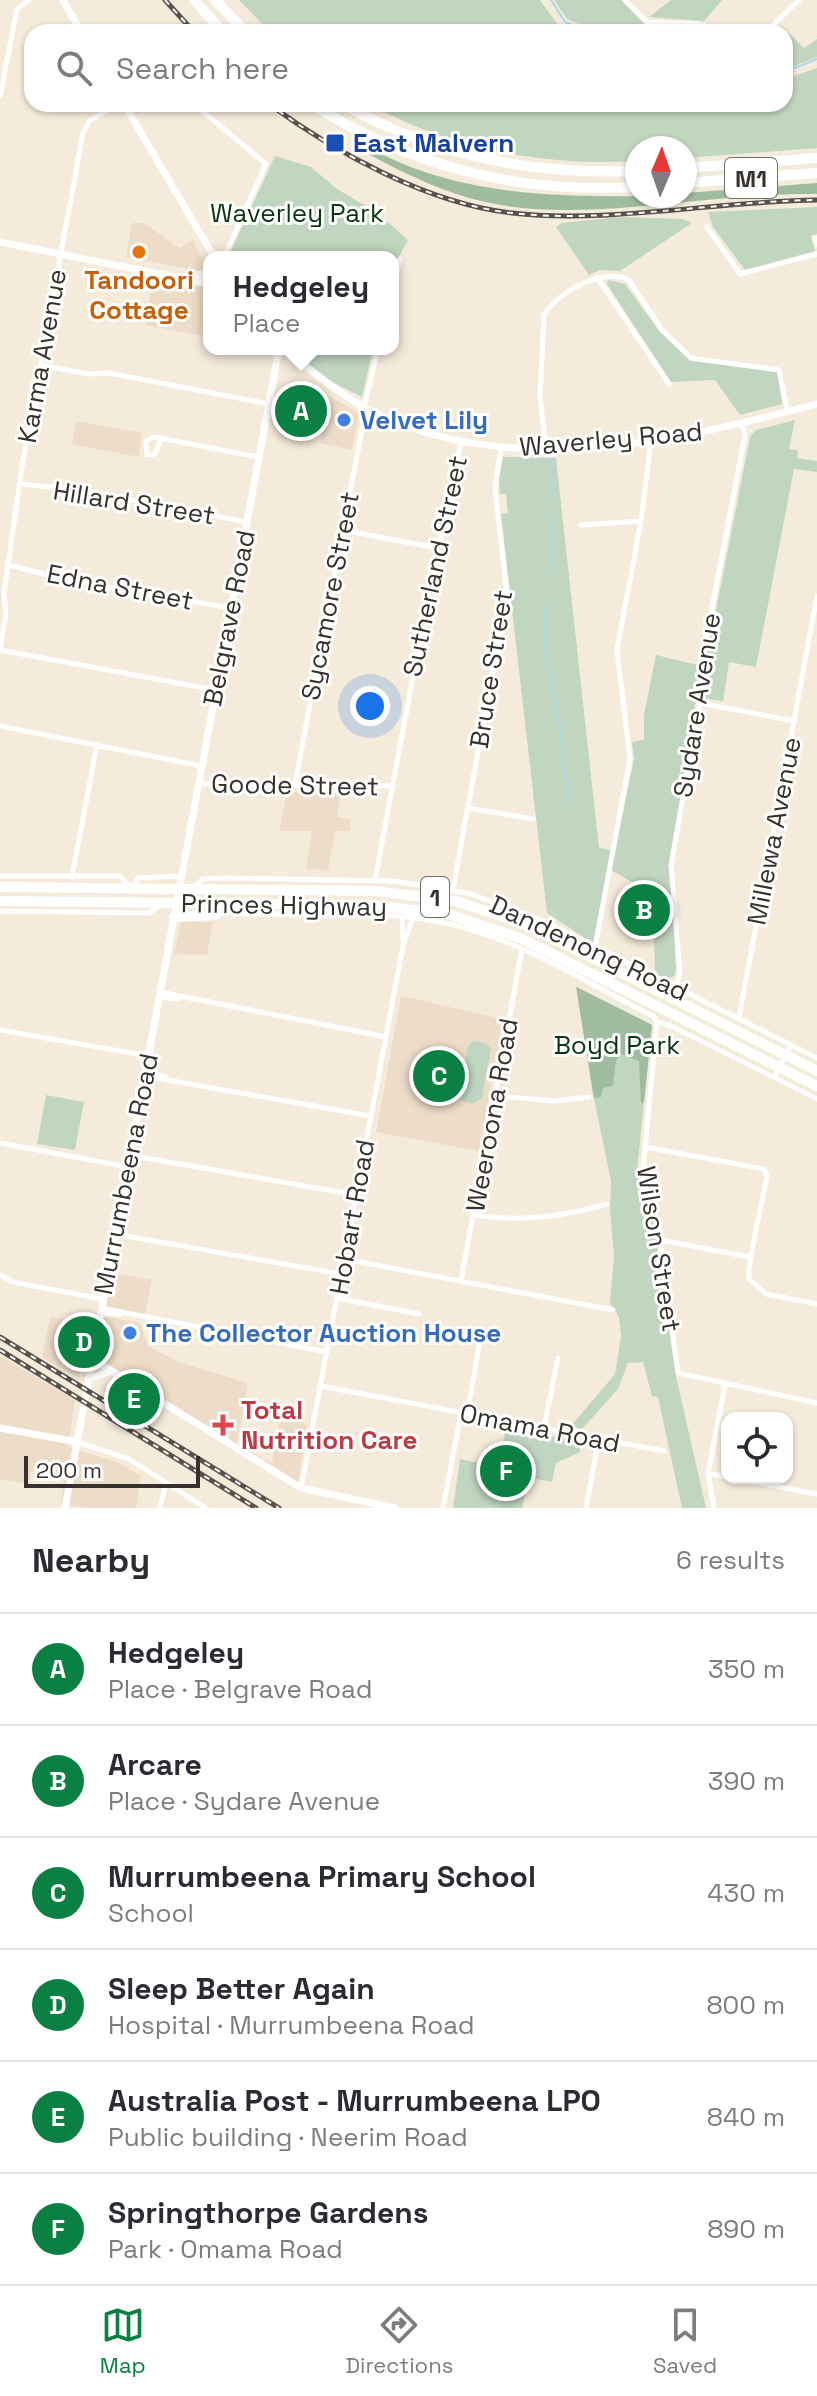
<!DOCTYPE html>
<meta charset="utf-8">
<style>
:root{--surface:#fff;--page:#f7f7f7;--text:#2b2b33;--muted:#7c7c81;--line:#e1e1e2;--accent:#0b8043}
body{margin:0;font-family:"Space Grotesk",sans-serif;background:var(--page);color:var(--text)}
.controls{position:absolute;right:24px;bottom:24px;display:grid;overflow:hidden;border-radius:16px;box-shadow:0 2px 6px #0004}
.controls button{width:72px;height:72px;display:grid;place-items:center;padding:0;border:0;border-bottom:2px solid var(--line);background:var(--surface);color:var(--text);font:40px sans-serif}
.compass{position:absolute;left:625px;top:136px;width:72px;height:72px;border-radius:50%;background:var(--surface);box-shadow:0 2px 6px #0004;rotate:2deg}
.scale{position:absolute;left:24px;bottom:20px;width:176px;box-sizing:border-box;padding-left:8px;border:4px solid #36312c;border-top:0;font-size:22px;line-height:28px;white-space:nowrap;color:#36312c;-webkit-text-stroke:6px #fff;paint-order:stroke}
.you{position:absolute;left:370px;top:706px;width:28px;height:28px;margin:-20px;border:6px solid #fff;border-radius:50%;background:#1a73e8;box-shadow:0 0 0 12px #1a73e833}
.badge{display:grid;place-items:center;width:52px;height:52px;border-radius:50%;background:var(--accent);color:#fff;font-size:26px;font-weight:700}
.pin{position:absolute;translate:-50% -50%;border:4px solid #fff;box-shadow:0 2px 8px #0006}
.popup{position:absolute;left:203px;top:251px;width:196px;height:104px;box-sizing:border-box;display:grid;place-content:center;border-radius:16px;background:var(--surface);filter:drop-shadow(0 2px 6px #0005);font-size:26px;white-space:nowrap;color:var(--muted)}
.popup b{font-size:30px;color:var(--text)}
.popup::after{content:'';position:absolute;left:50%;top:100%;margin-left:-16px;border:16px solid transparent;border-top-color:var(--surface)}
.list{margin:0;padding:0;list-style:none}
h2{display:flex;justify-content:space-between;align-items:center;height:104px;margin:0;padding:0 32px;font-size:34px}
h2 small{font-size:26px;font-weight:400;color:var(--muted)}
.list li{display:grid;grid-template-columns:52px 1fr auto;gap:24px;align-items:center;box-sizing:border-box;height:112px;padding:0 32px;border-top:2px solid var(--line)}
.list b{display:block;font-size:30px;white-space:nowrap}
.list p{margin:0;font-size:26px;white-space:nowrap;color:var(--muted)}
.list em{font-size:26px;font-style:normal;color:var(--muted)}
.icon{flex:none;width:44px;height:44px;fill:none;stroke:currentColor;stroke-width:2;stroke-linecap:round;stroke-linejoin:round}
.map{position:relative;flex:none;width:817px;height:1508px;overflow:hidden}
.search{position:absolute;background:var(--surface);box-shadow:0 2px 6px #0004;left:24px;right:24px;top:24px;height:88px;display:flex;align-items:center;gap:20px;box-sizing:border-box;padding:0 28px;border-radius:24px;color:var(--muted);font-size:30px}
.sheet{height:776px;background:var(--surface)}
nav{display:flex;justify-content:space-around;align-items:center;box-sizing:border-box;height:112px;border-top:2px solid var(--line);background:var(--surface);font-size:22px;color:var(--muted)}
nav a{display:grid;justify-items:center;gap:4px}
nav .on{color:var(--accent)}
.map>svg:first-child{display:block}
.built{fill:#edddc8}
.green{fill:#c1d6c0}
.forest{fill:#9fbc9f}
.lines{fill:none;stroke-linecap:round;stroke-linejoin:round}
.stream{stroke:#acd8e8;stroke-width:2}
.street{stroke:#fff;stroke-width:5}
.secondary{stroke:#fff;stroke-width:7}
.highway{stroke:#fff;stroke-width:10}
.rail-casing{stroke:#58524b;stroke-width:5}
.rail{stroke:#fff;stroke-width:2;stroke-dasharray:6;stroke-linecap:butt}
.transit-dot{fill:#1a4fb4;stroke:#fff;stroke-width:3}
.food-dot{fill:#e8710a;stroke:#fff;stroke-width:3}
.shop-dot{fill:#3f7fe0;stroke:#fff;stroke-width:3}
.health-dot{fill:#e0444e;stroke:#fff;stroke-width:3}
.labels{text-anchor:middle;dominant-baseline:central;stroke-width:6;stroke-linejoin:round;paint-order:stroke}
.shield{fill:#fff;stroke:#726f6b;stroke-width:2}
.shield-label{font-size:24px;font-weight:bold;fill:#36312c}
.transit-label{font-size:26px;font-weight:bold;fill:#164399;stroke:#fff;text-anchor:start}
.park-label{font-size:26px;fill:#0b370f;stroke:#fff}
.food-label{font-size:26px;font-weight:bold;fill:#c56008;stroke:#fff}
.street-label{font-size:26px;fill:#36312c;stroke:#fff}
.shop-label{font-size:26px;font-weight:bold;fill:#366cbe;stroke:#fff;text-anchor:start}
.health-label{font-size:26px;font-weight:bold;fill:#be3a42;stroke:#fff;text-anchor:start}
</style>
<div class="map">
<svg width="817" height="1508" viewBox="0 0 817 1508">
<rect width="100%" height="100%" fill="#f5ebdb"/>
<path class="built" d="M132,223H144L179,248L193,240L205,266L199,271L126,257Z
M153,278L209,288V337L145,325Z
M330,397L359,413L352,450L320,443Z
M76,421L142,433L139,457L72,444Z
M287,792H341L337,817L351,820L350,831H335L328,870L306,869L312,831H279Z
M181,922H213L207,955L174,954Z
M401,996L503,1019L479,1151L376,1132Z
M113,1273L152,1280L145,1315L106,1308Z
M103,1316L140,1323L148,1346L178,1362L248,1383L237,1444L272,1463L280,1419L307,1424L298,1482L95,1357Z
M50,1317L89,1325L79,1378L42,1357Z
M0,1356L75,1400L68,1447L117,1462L141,1476L136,1508H88L61,1503L65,1476L31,1471L29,1484L0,1479Z"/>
<path class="green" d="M239,0H540L563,32H270Z
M554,0H621L647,27L707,32H598L567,19Z
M671,0H722L704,21L649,17Z
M781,26L804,48L817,39V57L785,70V32H774Z
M817,68V148L685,158V148H637V161C548,167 448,149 370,104H785V79Z
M275,156L311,167L337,189L379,214L408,240L393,268V257H228Z
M817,207V234L811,236L815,251L745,270L713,227L708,212Z
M619,217L683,219L692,223L620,271L600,270L589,275L556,227L562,223Z
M608,280L625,284L660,332L691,361L777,371L782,404L740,415L715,380L671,382L607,284Z
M289,349H373L362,397L332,382Z
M795,420L789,449L798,450L797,458L817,461V472L794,469L756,667L729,662L723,701L702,698L705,666L750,437L756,430Z
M503,457L556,458L599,848L611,850L594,944L547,913L501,514L508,513L506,494H500L499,478Z
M656,655L698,665L694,714L670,858L676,968L675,975L667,980L655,974L653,894L611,870L634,759L632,742L644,740V715Z
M577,987L652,1025L637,1170L653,1220L676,1376L706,1508H682L658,1397L652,1396L643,1362L628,1363L618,1389L582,1429L571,1426L615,1374L621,1336L619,1318L610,1302L614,1257L610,1209L611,1181L592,1089Z
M473,1041L486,1043L491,1049L482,1098L473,1104L462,1101L459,1093L468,1047Z
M46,1095L84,1102L75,1150L37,1144Z
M506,1427L581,1442L580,1452L556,1463L552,1482L531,1478L527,1485L522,1508H453L460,1459L499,1467Z"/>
<path class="forest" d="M366,146C466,202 575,196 685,196V193L817,183V194C715,192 606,220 507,206C452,198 407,175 361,150Z
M576,987L652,1025L644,1102L641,1103L639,1061L621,1054L616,1060L613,1086L603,1088L601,1097L594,1098Z"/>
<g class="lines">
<path class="stream" d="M551,0L565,22L591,32
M785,72L817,59
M552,497L553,460
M552,518L553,569
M544,606V641L558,718
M559,720L568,802"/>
<path class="street" d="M625,0L647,22L699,24L731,32
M766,32L799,0
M0,96L17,9L29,0
M194,104L266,164L224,257
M707,227L740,274L817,254
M815,238L817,245
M597,277L669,384
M393,288L400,259
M42,365L87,374L109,373L269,404
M364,407L378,349
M161,439L155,454L147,455L146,442L153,437C188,443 224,451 259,457
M546,449L540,397L544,315C556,293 605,266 629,280L662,330L691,358L779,370L788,412
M20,484L81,490L247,522
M581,525L641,521
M342,530L437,548
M9,565L67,580L231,608
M0,648L6,614L4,593L22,466L83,133L89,121L118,104
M0,650L215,690
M700,703L794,721
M0,726L201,766
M198,784L392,786
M295,784L366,408
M468,808L533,819
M0,876H119L132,888L138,878L181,876
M72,877L97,744
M375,880L437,548L446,522L461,442
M193,887L203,879L225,878L394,881L471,894L548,923L817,1058
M453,889L507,593L495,489L501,448
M227,905L243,914C320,915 401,907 475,931C537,950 595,987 653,1016L657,1022L669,1025L817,1099
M0,911L149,913L161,904
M402,917L403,941
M595,947L630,759L617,650L641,521L651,441
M675,988L680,974L671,865L700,703L705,645L745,435L742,424
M160,992L386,1037
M158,997L178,999
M739,1018L817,596
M657,1022L642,1180L658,1225L678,1373L817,1403
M0,1030L148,1056
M145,1071L165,1077
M144,1076L371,1116
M774,1077L791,1045
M496,1096L554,1101L589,1097
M0,1143L128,1167
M645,1147L764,1169L767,1176C764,1195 746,1267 749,1279L766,1294L817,1304
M129,1155L356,1195
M474,1215C522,1222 561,1217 607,1204
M115,1234L341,1274
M660,1240L750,1257
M344,1259L613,1310
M0,1275L13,1282L102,1299
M461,1281L522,949
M337,1298L419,1314
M101,1308L327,1352
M100,1313L121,1314
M321,1386L664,1451
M467,1414L479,1346
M544,1428L558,1358
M77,1442L129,1459L206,1508
M708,1473L727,1477
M733,1478L817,1494
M301,1488L403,946L413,918
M160,1508L166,1483
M443,1508L461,1413
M586,1508L599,1439
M714,1508L708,1473L725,1385"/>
<path class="secondary" d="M63,0L81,32
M124,104L214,257
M0,242L209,284
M187,277L209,273
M283,349C311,369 337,393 367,409C508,481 672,442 817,404
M91,1358L301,1488L395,1508
M88,1379L112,1371
M0,1428L77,1442
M65,1508L279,349"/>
<path class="highway" d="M194,0L223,32
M215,0L246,32
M312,104C409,167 522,194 637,187
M343,104C433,156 534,175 637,171
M685,168L817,158
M685,183L817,173
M0,887L375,891L455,901L527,925L817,1071
M0,901L371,905L448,914L520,938L817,1086
M174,917L216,915L226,905"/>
<g class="rail-casing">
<path id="rail" d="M165,0L194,32
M269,104C336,153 429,204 512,213C607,224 719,201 817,200
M0,1337L279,1508
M0,1350L256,1508"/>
</g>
<use href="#rail" class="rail"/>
</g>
<rect class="transit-dot" x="325" y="133" width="20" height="20" rx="4"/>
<circle class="food-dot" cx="139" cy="252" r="8"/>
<g class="shop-dot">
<circle cx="344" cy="420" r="8"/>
<circle cx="130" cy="1333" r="8"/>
</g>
<path class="health-dot" d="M219 1413h8v8h8v8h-8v8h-8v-8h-8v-8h8z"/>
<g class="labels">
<g class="shield">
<rect x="725" y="158" width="52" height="40" rx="6"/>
<rect x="421" y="877" width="28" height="40" rx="6"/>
</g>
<g class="shield-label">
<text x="751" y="178">M1</text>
<text x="435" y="897">1</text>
</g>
<g class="transit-label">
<text x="353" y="143">East Malvern</text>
</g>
<g class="park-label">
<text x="297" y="213">Waverley Park</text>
<text x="617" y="1045">Boyd Park</text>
</g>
<g class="food-label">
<text x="139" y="280">Tandoori<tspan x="139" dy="30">Cottage</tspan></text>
</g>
<g class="street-label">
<text transform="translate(42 356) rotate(-80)">Karma Avenue</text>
<text transform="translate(611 439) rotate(-5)">Waverley Road</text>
<text transform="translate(134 503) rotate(9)">Hillard Street</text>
<text transform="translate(435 566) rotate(-78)">Sutherland Street</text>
<text transform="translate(120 587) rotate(11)">Edna Street</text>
<text transform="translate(330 596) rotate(-79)">Sycamore Street</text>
<text transform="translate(229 618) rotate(-79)">Belgrave Road</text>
<text transform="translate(491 669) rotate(-81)">Bruce Street</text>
<text transform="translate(697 705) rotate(-81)">Sydare Avenue</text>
<text transform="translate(295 785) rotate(1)">Goode Street</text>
<text transform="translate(774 831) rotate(-79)">Millewa Avenue</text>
<text transform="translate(284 905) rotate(1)">Princes Highway</text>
<text transform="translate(589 948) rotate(25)">Dandenong Road</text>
<text transform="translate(492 1115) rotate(-80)">Weeroona Road</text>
<text transform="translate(126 1174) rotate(-79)">Murrumbeena Road</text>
<text transform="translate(352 1217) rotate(-80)">Hobart Road</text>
<text transform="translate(659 1249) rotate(81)">Wilson Street</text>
<text transform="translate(540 1428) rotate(11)">Omama Road</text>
</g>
<g class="shop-label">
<text x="360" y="420">Velvet Lily</text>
<text x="146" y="1333">The Collector Auction House</text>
</g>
<g class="health-label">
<text x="241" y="1410">Total<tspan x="241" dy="30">Nutrition Care</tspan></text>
</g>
</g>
</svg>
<div class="controls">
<button><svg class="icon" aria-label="locate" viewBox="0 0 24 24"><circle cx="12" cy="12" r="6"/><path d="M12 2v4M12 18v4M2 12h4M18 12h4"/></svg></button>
</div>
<svg class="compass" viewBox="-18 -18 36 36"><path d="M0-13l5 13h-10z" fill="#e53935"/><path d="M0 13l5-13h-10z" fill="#7c7c81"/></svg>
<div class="scale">200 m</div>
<div class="you"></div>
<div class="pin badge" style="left:301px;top:411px">A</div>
<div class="popup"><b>Hedgeley</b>Place</div>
<div class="pin badge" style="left:644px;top:910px">B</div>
<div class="pin badge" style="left:439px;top:1076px">C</div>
<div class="pin badge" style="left:84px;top:1342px">D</div>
<div class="pin badge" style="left:134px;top:1399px">E</div>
<div class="pin badge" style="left:506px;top:1471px">F</div>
<div class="search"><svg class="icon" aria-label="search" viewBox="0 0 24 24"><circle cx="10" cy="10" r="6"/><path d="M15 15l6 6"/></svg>Search here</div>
</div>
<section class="sheet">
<h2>Nearby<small>6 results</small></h2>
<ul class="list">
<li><span class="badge">A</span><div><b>Hedgeley</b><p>Place · Belgrave Road</p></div><em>350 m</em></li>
<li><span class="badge">B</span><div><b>Arcare</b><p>Place · Sydare Avenue</p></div><em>390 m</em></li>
<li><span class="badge">C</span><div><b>Murrumbeena Primary School</b><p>School</p></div><em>430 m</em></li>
<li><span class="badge">D</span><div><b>Sleep Better Again</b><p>Hospital · Murrumbeena Road</p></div><em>800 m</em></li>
<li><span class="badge">E</span><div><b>Australia Post - Murrumbeena LPO</b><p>Public building · Neerim Road</p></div><em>840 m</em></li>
<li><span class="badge">F</span><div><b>Springthorpe Gardens</b><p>Park · Omama Road</p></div><em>890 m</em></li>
</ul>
</section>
<nav>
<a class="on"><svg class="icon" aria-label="map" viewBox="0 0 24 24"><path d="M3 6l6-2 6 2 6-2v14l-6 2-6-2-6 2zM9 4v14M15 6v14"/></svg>Map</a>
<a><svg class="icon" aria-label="directions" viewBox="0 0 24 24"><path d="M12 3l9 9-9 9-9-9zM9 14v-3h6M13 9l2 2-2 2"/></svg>Directions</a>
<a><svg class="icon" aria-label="saved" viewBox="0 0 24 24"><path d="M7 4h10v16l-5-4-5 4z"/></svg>Saved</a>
</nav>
